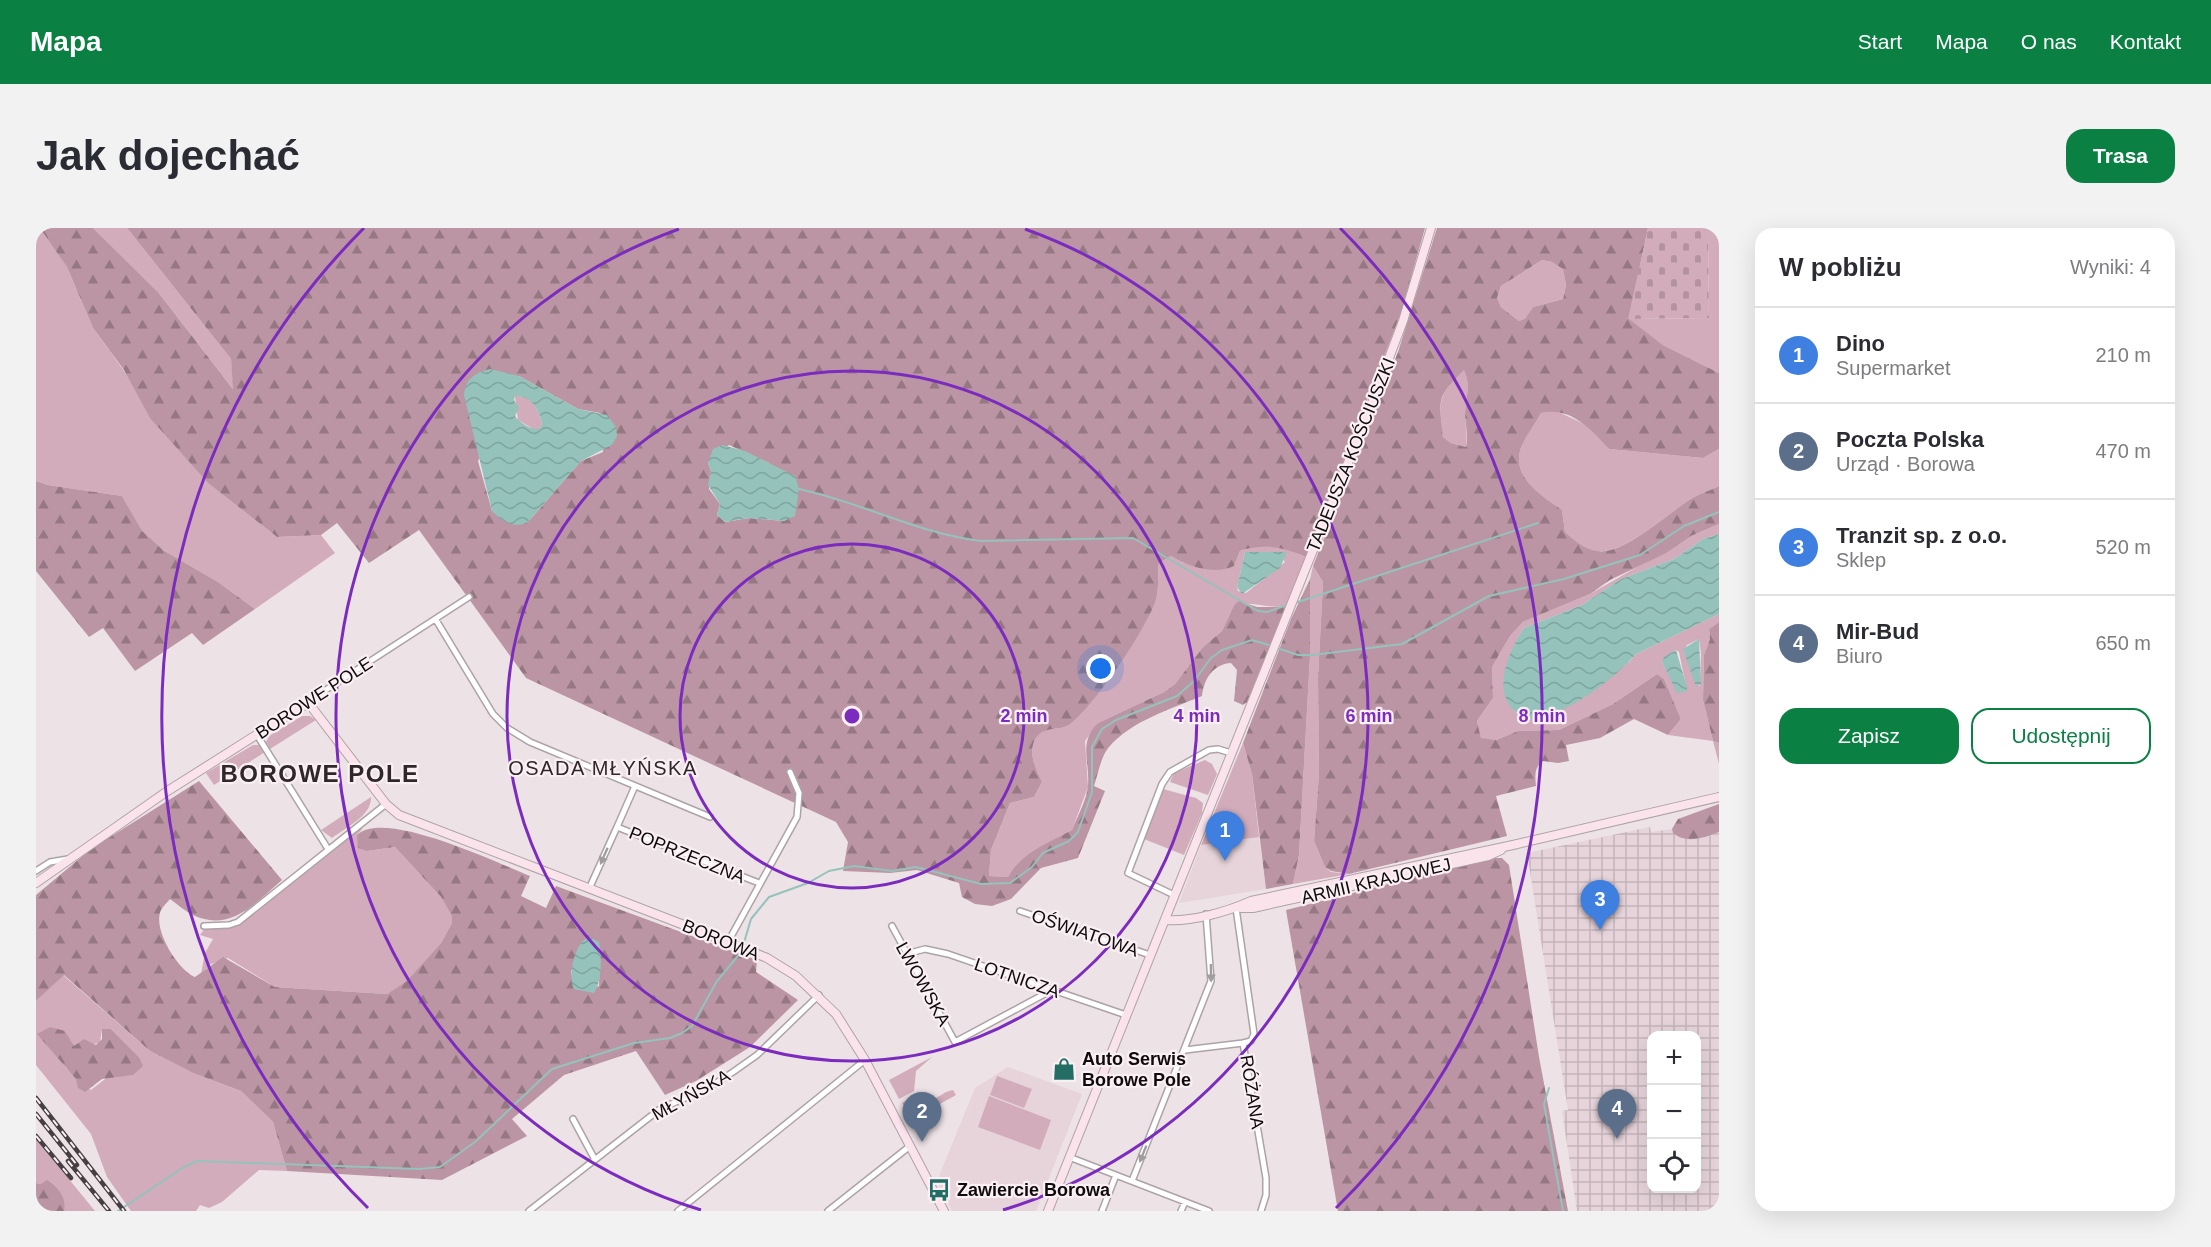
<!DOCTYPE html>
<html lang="pl">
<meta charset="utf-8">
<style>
:root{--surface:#fff;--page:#f2f2f3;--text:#2b2b33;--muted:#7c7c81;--line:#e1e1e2;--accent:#0b8043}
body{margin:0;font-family:Arial,sans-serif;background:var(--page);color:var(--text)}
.controls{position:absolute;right:18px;bottom:18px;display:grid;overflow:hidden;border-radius:12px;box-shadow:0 6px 24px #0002}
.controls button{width:54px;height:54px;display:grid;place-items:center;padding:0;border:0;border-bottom:2px solid var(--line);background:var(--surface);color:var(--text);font:30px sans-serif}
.you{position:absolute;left:1065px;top:441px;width:21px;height:21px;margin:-15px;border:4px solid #fff;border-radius:50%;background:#1a73e8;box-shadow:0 0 0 9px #1a73e833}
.badge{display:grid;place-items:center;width:39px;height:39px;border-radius:50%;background:var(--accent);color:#fff;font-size:20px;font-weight:700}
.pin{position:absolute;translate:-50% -50px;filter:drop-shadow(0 2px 3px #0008)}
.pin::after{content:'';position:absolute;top:32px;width:21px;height:18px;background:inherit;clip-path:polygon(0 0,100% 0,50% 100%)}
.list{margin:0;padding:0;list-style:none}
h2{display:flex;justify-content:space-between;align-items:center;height:78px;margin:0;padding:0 24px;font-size:26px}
h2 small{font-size:20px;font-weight:400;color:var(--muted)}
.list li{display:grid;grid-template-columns:39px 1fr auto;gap:18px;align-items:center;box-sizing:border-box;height:96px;padding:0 24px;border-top:2px solid var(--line)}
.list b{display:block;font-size:22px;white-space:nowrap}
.list p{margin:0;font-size:20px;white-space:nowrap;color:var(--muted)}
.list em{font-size:20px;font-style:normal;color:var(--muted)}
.actions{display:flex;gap:12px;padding:18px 24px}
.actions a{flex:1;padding:14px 0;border:2px solid var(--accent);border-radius:18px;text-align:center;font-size:21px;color:var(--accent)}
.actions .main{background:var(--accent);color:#fff}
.icon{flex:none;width:33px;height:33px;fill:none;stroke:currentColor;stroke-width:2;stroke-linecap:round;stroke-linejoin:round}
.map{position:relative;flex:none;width:1683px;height:983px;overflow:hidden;border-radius:18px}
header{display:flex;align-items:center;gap:36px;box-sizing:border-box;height:84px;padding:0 30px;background:var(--accent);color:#fff}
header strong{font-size:28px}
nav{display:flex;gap:33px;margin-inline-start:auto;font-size:21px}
.intro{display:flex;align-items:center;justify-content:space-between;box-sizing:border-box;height:144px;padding:0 36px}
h1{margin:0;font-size:42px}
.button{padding:15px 27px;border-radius:18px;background:var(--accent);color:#fff;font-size:21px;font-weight:700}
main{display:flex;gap:36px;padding:0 36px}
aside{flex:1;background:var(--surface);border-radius:18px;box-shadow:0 6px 24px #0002}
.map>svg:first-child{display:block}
.built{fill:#e6d4da}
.industrial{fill:url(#industrial-grid);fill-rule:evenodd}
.grass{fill:#d2acba;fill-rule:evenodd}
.forest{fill:url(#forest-firs);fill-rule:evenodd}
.cemetery{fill:url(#cemetery-stones)}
.water{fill:url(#water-waves);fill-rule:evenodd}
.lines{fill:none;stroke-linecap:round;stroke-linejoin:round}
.stream{stroke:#95c2bb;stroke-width:2}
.street-casing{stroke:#ada3a7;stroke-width:8}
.secondary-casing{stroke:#ada3a7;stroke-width:10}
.street{stroke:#fff;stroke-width:5}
.secondary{stroke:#fbe3ec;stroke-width:8}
.rail-casing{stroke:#464042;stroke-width:4.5}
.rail{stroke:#faeff3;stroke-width:2;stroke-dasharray:7;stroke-linecap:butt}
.oneway{fill:#9f9d9e}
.ring{fill:none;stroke:#7b2cbf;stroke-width:3}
.labels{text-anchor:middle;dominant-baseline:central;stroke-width:4.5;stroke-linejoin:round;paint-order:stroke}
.street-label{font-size:18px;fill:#0f0b0c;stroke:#faeff3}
.poi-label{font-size:18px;font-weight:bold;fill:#0f0b0c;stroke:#faeff3;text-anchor:start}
.neighbourhood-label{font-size:20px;letter-spacing:1.5px;fill:#2f272a;stroke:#faeff3}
.district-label{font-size:24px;font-weight:bold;letter-spacing:1.5px;fill:#2f272a;stroke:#faeff3}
.centre{fill:#7b2cbf;stroke:#faeff3;stroke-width:3}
.ring-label{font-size:18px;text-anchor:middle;font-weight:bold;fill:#7b2cbf;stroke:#faeff3;stroke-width:4.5;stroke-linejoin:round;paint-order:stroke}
</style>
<header>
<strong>Mapa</strong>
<nav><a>Start</a><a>Mapa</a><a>O nas</a><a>Kontakt</a></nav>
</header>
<div class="intro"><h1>Jak dojechać</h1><a class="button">Trasa</a></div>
<main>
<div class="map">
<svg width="1683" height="983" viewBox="0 0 1683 983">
<defs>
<pattern id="industrial-grid" width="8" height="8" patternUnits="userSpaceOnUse" patternTransform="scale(1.5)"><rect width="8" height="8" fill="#e6d4da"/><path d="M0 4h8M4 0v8" fill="none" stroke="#c4b5ba"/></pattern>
<pattern id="forest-firs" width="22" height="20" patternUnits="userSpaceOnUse" patternTransform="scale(1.5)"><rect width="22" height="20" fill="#bb95a3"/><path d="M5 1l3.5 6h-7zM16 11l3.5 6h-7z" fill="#967883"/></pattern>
<pattern id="cemetery-stones" width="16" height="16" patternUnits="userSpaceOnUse" patternTransform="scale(1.5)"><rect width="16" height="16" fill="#d2acba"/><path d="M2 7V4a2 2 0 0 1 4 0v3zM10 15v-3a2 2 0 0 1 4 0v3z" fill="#b3939f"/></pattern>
<pattern id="water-waves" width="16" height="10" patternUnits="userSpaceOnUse" patternTransform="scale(1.5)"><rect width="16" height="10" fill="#95c2bb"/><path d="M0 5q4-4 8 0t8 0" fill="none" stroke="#7fa5a0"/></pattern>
</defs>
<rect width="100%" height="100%" fill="#ede2e6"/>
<path class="built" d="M1223,609L1230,661L1143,675L1165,617Z
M972,839L1046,866L1000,983H916L901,953L939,860Z"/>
<path class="industrial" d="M1683,585V983H1541L1526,883L1532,882L1491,625L1614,599L1615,604L1636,601L1642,591ZM1616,808H1660V960H1616Z"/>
<path class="grass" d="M0,0L8,3L31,39L57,100L145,222L173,256L241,309L285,307L299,325L219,381L182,354L127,322L106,304L86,268L12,257L0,253Z
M57,0H91L195,131L198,162L122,64Z
M1672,0H1683V145L1627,117L1592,91L1673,90Z
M1506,32L1516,34L1527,40L1530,57L1527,71L1497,79L1489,92L1483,93L1465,79L1461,70L1465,58Z
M1428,141C1435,157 1430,169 1429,185C1429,197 1432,207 1430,219L1415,215L1407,209C1403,171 1401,169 1428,141Z
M479,168C496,167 502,181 506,195L504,201L499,202L482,192Z
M1518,182L1555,199L1573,221L1667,230L1683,221V258C1673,263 1662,266 1653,272C1633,285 1586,328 1560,323C1548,321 1538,312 1529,304L1526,282C1507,268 1477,251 1484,223C1487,210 1499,197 1505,185Z
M1683,296V306L1667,311L1638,331L1585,351L1546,377L1488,400C1472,425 1456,464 1484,488L1505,489L1521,483L1538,475L1594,433L1600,426L1683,386V394L1673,401L1674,411L1668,427L1667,472L1677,513L1683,515V536L1677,513L1632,507L1645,491L1628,451L1621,446L1577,476L1523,502L1482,503L1460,512L1445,511L1441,493L1457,470L1456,439L1474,408L1487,394L1554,366L1655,308ZM1663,411L1665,425L1664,458H1662L1648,424L1651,417ZM1640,422L1643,424L1651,463L1632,446L1626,434Z
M1223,318L1245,319L1270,329L1250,379C1231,380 1214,373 1198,377L1186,403L1167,419L1139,456L1128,464L1062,495L1049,513L1052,559L1036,602C1013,614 984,625 972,649L953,648L955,622L974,575L998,569L1006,554C1000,541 991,524 1000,510C1007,498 1022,503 1033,497C1053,485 1117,391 1121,367C1123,357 1121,346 1123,335L1135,328L1147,335L1198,338L1204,323ZM1209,324H1242L1249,334L1210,365L1202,363L1201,359Z
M1277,338L1287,354L1282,450L1283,546L1278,613L1289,639L1295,644L1313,646L1257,656L1263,627L1274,428V351Z
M266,488H274L280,492L234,521L230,514L233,508Z
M1207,515L1216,546L1223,609L1165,617Z
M217,517H224L229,524L178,557L170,545Z
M1169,532L1176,536L1181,546L1172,567L1134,554L1138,545Z
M1127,561L1160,570L1167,575L1166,585L1148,627L1108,611Z
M335,569C336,588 309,600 296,610L285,602Z
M327,600L321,607L331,623L359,619L405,669L416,687V695L405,715L372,753L351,766L239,759L192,730L175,736L165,746L169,725L177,711L164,707L169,700L199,699L319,603Z
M27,747L114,823L157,845L205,863L237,894L251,943L223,942L186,974L173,980L164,977L160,983H95L71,949L55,906L0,837V773ZM66,801H75L103,829L97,847L73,848L55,862L29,839V803L38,819L64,815Z
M896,829L880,843L878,863L863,871L853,852Z
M961,848L996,861L988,880L954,867Z
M917,862L920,867L875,892L866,875L880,867C901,878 901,865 917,862Z
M953,868L1015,892L1004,922L942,899Z
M0,911L59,983H28L5,956L0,955Z"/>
<path class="forest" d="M4,0H57L122,64L197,161L195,131L91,0H1389L1365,85L1270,329C1247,319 1229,315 1204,323L1198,338C1179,347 1152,339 1135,328L1123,335C1121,346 1123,357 1121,367C1118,391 1054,484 1033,497C1022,503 1008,498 1000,510C991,524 1000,541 1006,554L998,569L974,575L955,622L953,648L972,649C984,625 1013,614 1036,602C1041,589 1051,572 1052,557C1054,534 1042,514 1062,495L1128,464L1139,456L1167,419L1186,403L1198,377L1203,373L1221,379H1250L1211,474L1207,477L1198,473L1201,442L1195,435C1177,436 1168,451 1166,468C1135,481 1095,493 1073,519C1065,528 1062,546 1058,558L1069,563L1042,630L1005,640L975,671L956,678L939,676L926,669L923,655L881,642L854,645L807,643L812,614L800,594L490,450L383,302L333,335L301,295L285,307L241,309L173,256L114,190L88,142L57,100L31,39ZM483,148L542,181L564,185L567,224L545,233L492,294L456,283L442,233ZM693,217L733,235L759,277L760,282L748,293L713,290L689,294L681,287L684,276L673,261L675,243L672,235Z
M1401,0H1612L1593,91L1627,117L1683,145V221L1667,230L1573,221C1555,201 1534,178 1505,185C1499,197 1487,211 1484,223C1477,251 1507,268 1526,282L1529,304C1538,312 1548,321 1561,323C1586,328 1633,285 1653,272C1662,266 1673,263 1683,258V296L1655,308L1630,325L1574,352L1554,366L1487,394L1474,408L1456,439L1457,470L1441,493L1445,510L1460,512L1482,503L1523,502L1577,476L1621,446L1628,451L1645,491L1632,507L1598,491L1564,510L1530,517L1533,533L1522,535L1507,533C1498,539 1499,548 1500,558L1460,568L1471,608L1313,646L1295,643L1289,639L1278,613L1283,546L1282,450L1287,354L1277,338L1362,124ZM1506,32L1516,34L1527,41L1530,57L1527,71L1497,79L1489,91L1483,93L1465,79L1461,70L1465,58ZM1428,142C1435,157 1430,169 1429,185C1429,197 1433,207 1430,219L1415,215L1407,209C1403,170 1400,170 1428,142Z
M0,253L12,257L86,268L106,303L127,322L182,354L219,381L167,417L156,405L99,443L67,400L53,409L0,343Z
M1274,351V428L1263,627L1257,656L1230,661L1216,546L1207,515L1255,391Z
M1683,394V515L1677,513L1667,472L1668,427L1674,411L1673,401Z
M163,553L246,652C221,674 194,705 157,687C149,683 141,676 134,671C131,675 127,678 125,682C116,701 142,742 159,749L187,729L239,759L351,766L371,753L405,715L416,695V688L405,669L359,619L331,623L322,620L321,607C347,580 462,635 494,648L485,668L510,680L520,658L721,732L720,744L762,772L714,819L660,853L629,867L600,823L528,847L476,891L491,908L406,952L251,943L237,894L205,863L157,845L114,823L28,747L0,773V667L55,621ZM564,720L563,758L550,762L539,761L535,744L540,732Z
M1683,576V604C1668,610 1650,616 1637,605L1636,601L1642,591Z
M1455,630H1466L1473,637L1503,829L1532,983H1302L1250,682Z
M14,799L29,803L38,818L48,811L60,817L66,811V801H75L103,829L107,838L97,847L66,851L49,864L42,860L40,851L1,806Z
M11,952C22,959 31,970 28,983H0V955L5,956Z"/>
<path class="cemetery" d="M1612,0H1672L1673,90L1592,91Z"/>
<path class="water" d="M454,141L483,148L542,181L571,187L580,199L581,208L576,217L545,233L492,294C477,301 467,294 456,283L428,167C430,150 439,145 454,141ZM479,168C496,168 502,181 506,195L504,201C495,202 484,195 479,188L483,180L478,172Z
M686,217L709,223L759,248L763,261L759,288L748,293L713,290L689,294L681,287L684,276L672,257L675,243L672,235L677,221Z
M1683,306V386L1600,426C1578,451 1529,489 1494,491C1450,477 1470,427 1488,400L1546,377L1585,351L1638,331L1667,311Z
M1209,324H1251L1244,340L1206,366L1201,359Z
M1663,411L1665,456L1662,458L1659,456L1647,421Z
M1640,422L1651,459V463L1641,465L1626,434L1628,429Z
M553,709L563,714C566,728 566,753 558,765L538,761C531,749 539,713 553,709Z"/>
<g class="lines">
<path class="stream" d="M763,261C825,274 881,305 944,313L1097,310L1222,383L1231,384L1251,377
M1259,375L1502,295
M1241,420L1262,427H1276L1366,416L1453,368L1528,351L1604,327L1648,298L1683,284
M707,718L715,691L733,669L772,655L793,643L818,638L856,643L880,639L945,656L974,655L996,639L1007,625L1033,613L1042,604L1056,564V519L1066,501L1080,492L1141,468L1158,453L1175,430L1186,422L1216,412L1236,418
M1513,860L1508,876L1527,983
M82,983L148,939L161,933L383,941L404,939L439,914L516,841L598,815L634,810L646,805L656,798L681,753L706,723"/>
<g class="street-casing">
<path id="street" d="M400,392L457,486L471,500L494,514L674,589
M268,476L433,369
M221,507L292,621
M581,599L599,558
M0,643L14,634L32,631
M553,661L581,599L723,655
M1138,667L1092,645L1126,556L1134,544L1173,522L1182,521L1195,525
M1200,680L1218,806L1215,813L1207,815L1230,950V967L1225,983
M984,683L1114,727
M168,698L193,697L202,694L350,576
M856,698L919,814L1016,762
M692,714L761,589L763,565L754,544
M870,726L889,721L912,726L1090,787
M1149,822L1207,815
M537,891L558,930
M1033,929L1173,983
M1096,953L1175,753L1170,686
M493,983L624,881L672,860L697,844L721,827L783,767
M642,983L829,832
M792,983L874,918
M1066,983L1080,947
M1145,983L1149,974"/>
</g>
<g class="secondary-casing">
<path id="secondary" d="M0,655L130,564L266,478L274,477L350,576L363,587L692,714L731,730L760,748L800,786L829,832L908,983
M1205,680H1217L1452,628L1465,622
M1129,692C1156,694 1190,684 1215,673L1477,617L1683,569
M1012,983L1336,175L1367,93L1395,0"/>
</g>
<use href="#street" class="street"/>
<use href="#secondary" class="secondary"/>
<g class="rail-casing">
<path id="rail" d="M0,870L88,983
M0,886L41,937
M0,908L35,950
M32,933L73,983"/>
</g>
<use href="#rail" class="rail"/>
</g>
<defs><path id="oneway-solid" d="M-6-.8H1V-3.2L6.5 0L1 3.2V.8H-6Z" transform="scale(1.5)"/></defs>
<g class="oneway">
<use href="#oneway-solid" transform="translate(568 628) rotate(114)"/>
<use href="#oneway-solid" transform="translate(1175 745) rotate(89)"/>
<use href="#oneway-solid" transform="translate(1107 926) rotate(112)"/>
</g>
<g class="ring">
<circle cx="816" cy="488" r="172"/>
<circle cx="816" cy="488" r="345"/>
<path d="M665 982A517 517 0 0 1 643 1M989 1A517 517 0 0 1 967 982"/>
<path d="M332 980A690 690 0 0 1 328 0M1304 0A690 690 0 0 1 1300 980"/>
</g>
<defs>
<g id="shop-bare" transform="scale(1.8)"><path d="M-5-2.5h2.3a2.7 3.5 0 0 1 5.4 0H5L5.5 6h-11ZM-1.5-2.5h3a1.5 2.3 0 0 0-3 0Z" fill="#246d65" stroke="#faeff3" stroke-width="2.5" paint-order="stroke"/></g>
<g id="bus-bare" transform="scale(1.8)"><path d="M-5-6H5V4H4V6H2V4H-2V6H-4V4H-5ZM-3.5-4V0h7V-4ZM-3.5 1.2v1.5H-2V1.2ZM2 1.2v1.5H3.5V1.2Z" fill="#246d65" stroke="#faeff3" stroke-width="2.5" paint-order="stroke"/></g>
</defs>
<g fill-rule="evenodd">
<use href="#shop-bare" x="1028" y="841"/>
<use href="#bus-bare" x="903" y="962"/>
</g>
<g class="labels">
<g class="street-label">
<text transform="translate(1315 227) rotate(-68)">TADEUSZA KOŚCIUSZKI</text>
<text transform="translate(278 470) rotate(-33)">BOROWE POLE</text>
<text transform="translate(651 627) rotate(22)">POPRZECZNA</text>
<text transform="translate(1340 653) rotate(-13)">ARMII KRAJOWEJ</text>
<text transform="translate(1049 705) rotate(19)">OŚWIATOWA</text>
<text transform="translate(685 712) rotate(22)">BOROWA</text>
<text transform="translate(981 750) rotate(19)">LOTNICZA</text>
<text transform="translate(887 756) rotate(61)">LWOWSKA</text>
<text transform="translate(1216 864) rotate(81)">RÓŻANA</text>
<text transform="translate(655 867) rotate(-29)">MŁYŃSKA</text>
</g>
<g class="poi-label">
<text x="1046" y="831">Auto Serwis<tspan x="1046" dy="21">Borowe Pole</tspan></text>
<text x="921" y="962">Zawiercie Borowa</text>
</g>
<g class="neighbourhood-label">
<text x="567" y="540">OSADA MŁYŃSKA</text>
</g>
<g class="district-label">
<text x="284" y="545">BOROWE POLE</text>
</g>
</g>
<circle cx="816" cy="488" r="9" class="centre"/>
<g class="ring-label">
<text x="988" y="494">2 min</text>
<text x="1161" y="494">4 min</text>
<text x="1333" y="494">6 min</text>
<text x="1506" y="494">8 min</text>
</g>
</svg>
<div class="controls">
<button>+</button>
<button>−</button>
<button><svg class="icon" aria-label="locate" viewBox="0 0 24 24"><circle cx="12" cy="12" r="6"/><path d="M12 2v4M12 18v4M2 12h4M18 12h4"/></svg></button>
</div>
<div class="you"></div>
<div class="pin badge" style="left:1189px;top:633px;background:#3f7fe0">1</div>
<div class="pin badge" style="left:886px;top:914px;background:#5c6f8a">2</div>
<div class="pin badge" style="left:1564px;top:702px;background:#3f7fe0">3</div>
<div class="pin badge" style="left:1581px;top:911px;background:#5c6f8a">4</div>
</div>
<aside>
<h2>W pobliżu<small>Wyniki: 4</small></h2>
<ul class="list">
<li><span class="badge" style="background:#3f7fe0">1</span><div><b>Dino</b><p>Supermarket</p></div><em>210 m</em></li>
<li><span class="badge" style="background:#5c6f8a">2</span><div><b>Poczta Polska</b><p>Urząd · Borowa</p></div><em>470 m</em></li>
<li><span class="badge" style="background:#3f7fe0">3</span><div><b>Tranzit sp. z o.o.</b><p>Sklep</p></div><em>520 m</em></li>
<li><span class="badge" style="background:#5c6f8a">4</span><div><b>Mir-Bud</b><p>Biuro</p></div><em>650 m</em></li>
</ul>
<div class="actions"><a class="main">Zapisz</a><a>Udostępnij</a></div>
</aside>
</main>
